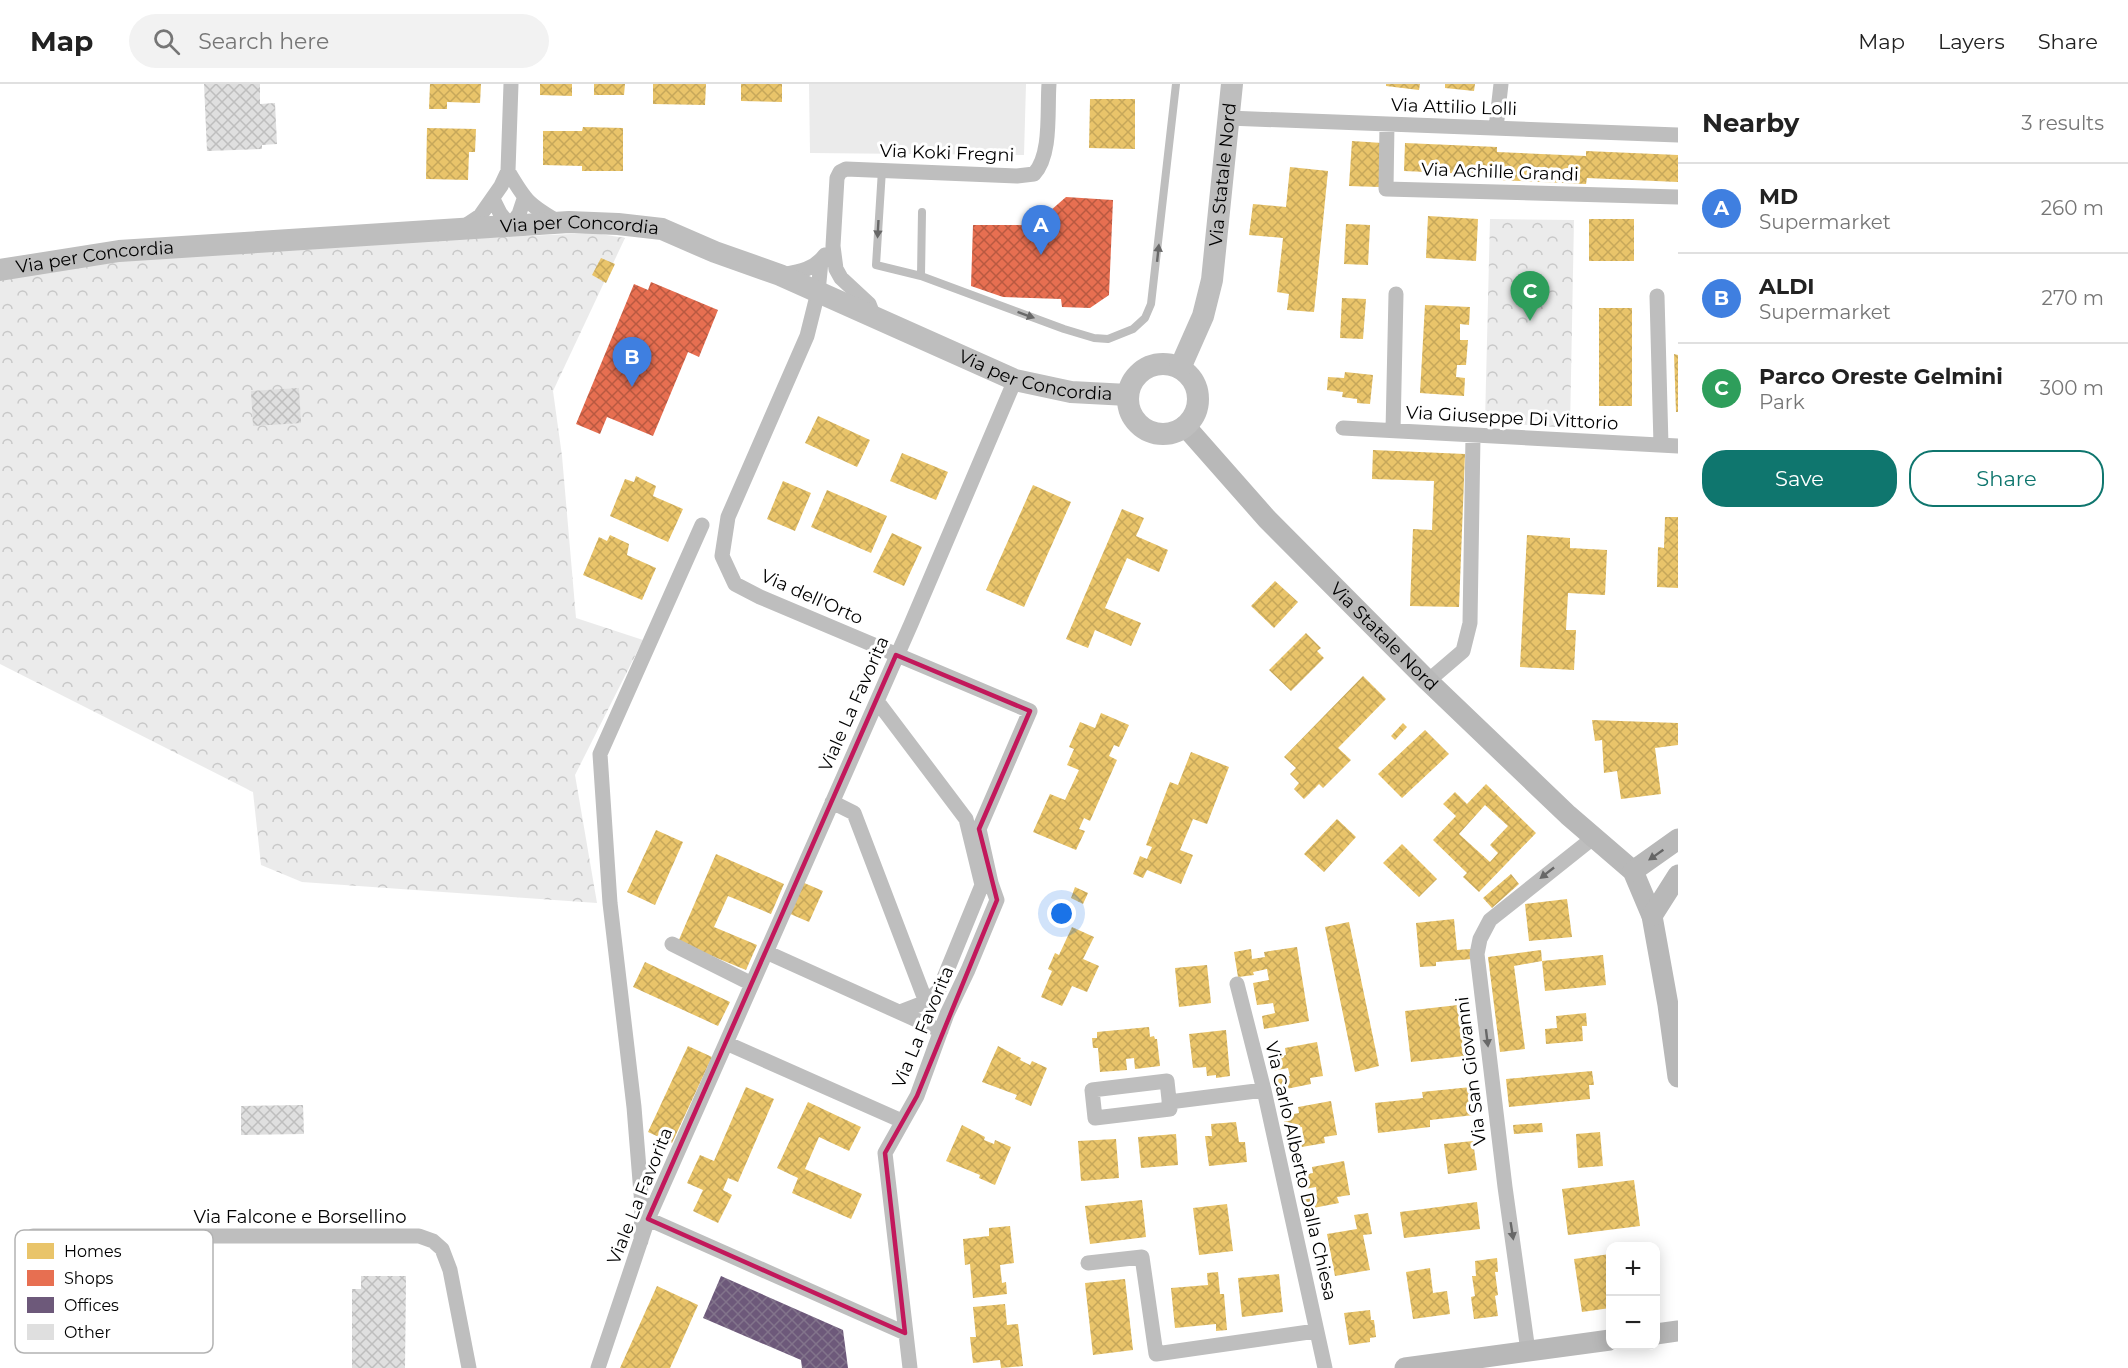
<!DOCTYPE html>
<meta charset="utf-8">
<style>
:root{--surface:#fff;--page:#f2f2f2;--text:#222;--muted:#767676;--line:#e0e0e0;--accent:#0f766e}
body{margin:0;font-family:Montserrat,sans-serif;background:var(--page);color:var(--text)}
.controls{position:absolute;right:18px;bottom:18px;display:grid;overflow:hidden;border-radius:12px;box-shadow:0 3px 15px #0003}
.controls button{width:54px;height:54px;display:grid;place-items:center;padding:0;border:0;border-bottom:2px solid var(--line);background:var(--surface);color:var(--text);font:30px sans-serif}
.you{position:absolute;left:1062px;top:830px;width:21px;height:21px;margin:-15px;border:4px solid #fff;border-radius:50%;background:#1a73e8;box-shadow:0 0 0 9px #1a73e833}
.badge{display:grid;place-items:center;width:39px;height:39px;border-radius:50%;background:var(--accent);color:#fff;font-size:20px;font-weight:700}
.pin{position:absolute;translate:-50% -50px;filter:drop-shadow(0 2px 3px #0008)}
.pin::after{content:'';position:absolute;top:32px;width:21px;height:18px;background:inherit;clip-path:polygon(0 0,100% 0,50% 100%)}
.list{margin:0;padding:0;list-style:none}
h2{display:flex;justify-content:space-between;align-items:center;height:78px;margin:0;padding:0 24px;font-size:26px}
h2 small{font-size:20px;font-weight:400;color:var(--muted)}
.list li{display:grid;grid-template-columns:39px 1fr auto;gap:18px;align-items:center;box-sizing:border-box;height:90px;padding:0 24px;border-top:2px solid var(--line)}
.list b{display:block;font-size:22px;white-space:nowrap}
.list p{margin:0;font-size:20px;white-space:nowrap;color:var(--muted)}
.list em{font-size:20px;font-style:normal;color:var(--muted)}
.actions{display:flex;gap:12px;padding:18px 24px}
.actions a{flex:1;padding:14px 0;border:2px solid var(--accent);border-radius:24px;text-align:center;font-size:21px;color:var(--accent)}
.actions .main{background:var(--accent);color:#fff}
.icon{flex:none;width:33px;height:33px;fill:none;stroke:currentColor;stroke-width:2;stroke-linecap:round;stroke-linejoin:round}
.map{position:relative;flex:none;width:1678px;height:1284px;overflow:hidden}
header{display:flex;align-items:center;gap:36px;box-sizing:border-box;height:84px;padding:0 30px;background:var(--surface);border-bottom:2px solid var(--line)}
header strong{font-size:28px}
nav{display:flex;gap:33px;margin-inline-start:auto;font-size:21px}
.search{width:420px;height:54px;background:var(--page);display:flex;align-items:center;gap:15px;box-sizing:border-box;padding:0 21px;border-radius:33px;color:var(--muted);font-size:22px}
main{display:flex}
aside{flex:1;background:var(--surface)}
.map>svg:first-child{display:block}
.green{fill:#ebebeb}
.park{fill:url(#park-crowns)}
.homes{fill:url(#homes-cross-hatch);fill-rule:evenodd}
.shops{fill:url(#shops-cross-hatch)}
.offices{fill:url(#offices-cross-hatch)}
.building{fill:url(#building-cross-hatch)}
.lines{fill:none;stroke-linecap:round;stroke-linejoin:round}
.lane{stroke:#bebebe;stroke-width:8}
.street{stroke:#bebebe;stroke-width:15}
.secondary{stroke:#b8b8b8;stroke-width:21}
.primary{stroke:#bebebe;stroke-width:22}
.oneway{fill:#686868}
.oneway2{fill:#656565}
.marked{fill:none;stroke:#c2185b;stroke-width:4.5;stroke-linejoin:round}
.labels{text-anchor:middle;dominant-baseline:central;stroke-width:6;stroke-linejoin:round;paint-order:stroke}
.street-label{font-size:18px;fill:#000;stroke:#fff}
.key{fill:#fff;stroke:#b2b2b2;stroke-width:1.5}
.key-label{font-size:16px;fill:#000}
</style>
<header>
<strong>Map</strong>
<div class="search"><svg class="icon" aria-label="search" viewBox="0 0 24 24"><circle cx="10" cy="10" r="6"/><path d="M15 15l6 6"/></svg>Search here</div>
<nav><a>Map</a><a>Layers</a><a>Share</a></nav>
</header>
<main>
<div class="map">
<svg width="1678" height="1284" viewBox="0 0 1678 1284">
<defs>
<pattern id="park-crowns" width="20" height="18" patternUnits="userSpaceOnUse" patternTransform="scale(1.5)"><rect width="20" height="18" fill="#ebebeb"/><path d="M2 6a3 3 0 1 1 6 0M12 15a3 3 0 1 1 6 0" fill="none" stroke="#c8c8c8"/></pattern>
<pattern id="homes-cross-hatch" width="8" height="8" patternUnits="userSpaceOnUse" patternTransform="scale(1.5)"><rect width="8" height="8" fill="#e9c46a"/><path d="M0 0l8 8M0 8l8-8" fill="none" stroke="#c6a75a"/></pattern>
<pattern id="shops-cross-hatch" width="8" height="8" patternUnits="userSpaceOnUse" patternTransform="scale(1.5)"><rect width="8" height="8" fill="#e76f51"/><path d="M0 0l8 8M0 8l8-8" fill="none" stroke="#b95941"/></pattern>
<pattern id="offices-cross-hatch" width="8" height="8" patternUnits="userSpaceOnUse" patternTransform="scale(1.5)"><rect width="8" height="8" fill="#6d597a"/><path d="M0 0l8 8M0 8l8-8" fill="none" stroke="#82748b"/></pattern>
<pattern id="building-cross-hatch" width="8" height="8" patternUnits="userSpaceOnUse" patternTransform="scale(1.5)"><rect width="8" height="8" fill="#dfdfdf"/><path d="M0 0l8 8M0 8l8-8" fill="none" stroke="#bebebe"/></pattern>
</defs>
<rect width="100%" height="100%" fill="#fff"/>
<path class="green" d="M809,0H1026L1024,71L810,69Z"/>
<path class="park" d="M1490,135L1574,136L1570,344L1485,338Z
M594,149L625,154L553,307L562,372L576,534L643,556L575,691L597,819L302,798L261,781L253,708L0,580V194L129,174L415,157Z"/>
<path class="homes" d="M430,0H481L480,19L447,18V25H429Z
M540,0H572V12L540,11Z
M594,0H625L624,11H594Z
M653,0H706L705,21L653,20Z
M741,0H782V18L741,17Z
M1386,0H1420L1419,6L1386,2Z
M1445,0H1475L1474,7L1445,4Z
M1090,15H1135V65L1089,64Z
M583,43L623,44V87H582V82L543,81V47H582Z
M427,44L476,45L475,68H469L468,96L426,95Z
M1352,57L1382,59L1379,103L1349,102Z
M1405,59L1497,63V68L1586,72V67L1678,71V98L1587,94L1586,100L1495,96V91L1404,87Z
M1290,83L1328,87L1314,228L1287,226L1289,210L1277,208L1283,154L1249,151L1253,120L1286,123Z
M1428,132L1478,135L1476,177L1426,174Z
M1589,135H1634V177H1589Z
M1346,140L1370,141L1368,181L1344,180Z
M601,174L615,180L606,199L592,191Z
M1342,214L1366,215L1363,255L1340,254Z
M1425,221L1470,223L1469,241L1460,240V256H1468L1466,281H1457L1456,293L1465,294L1464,312L1420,309Z
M1599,224H1632V322H1599Z
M1674,270L1678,271V328H1676Z
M1345,288L1373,291L1370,320L1357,319V315L1342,313L1343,308L1327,306L1328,293L1344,294Z
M818,332L870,356L857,383L805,359Z
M1373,366L1465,370L1459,523L1410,522L1413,445L1432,446L1434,397L1372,395Z
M902,369L948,388L936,416L890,397Z
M636,392L656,402L653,412L683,425L668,458L610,432L625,395L634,398Z
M783,397L811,409L795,447L767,435Z
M1033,401L1071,418L1024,523L986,506Z
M827,406L887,432L871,469L811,443Z
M1122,425L1144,434L1136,452L1168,466L1159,488L1127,474L1105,524L1141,539L1131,562L1095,546L1088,564L1066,555Z
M1665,433H1678V504L1657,503L1658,463L1664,464Z
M892,449L922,463L904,502L873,488Z
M610,451L629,460L627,471L656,484L642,516L583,491L599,453L607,457Z
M1527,451L1570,454V464L1607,466L1605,511L1568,509L1566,546H1576L1574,586L1520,583Z
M1275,497L1298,518L1274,544L1251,522Z
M1306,549L1321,564L1317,567L1324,574L1291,607L1269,586Z
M1363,592L1386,615L1338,664L1351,676L1323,704L1319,700L1304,715L1294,705L1299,699L1290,690L1296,684L1284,673Z
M1101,629L1129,641L1119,663L1114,661L1109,672L1117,676L1090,737L1084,734L1079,745L1085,747L1076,766L1033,748L1050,710L1065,716L1079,686L1067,681L1074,665L1069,663L1080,638L1095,644Z
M1592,636L1678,639V661L1655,664L1661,710L1621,715L1617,687L1604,689L1602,656L1595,657Z
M1403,639L1407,643L1395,656L1391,652Z
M1425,646L1449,670L1402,714L1378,690Z
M1191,668L1229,683L1207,740L1193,735L1180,766L1193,771L1181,800L1147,786L1143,794L1133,790L1140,772L1147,775L1152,763L1146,761L1170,698L1178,701Z
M1486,700L1536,749L1479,808L1463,793L1467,789L1433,756L1456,732L1443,720L1455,708L1467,720ZM1485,721L1508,742L1490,761L1498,769L1490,778L1459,750Z
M1337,735L1356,753L1324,788L1304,770Z
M656,746L683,758L655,821L627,808Z
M1402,760L1437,795L1419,813L1383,779Z
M716,770L784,800L771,830L728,812L714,843L757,861L746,886L678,858Z
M1511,790L1519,800L1492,824L1483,814Z
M802,798L823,807L809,838L788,829Z
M1075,803L1088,809L1083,820L1071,814Z
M1567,815L1572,853L1529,857L1525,820Z
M1454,835L1457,866L1471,865L1472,875L1436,878V882L1420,883L1416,839Z
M1349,838L1379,982L1355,988L1325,843Z
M1072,843L1094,853L1083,875L1099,882L1087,908L1072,902L1062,922L1041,913L1052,887L1048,885L1055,869L1059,871Z
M1297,863L1309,937L1264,945L1262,932L1275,929L1273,919L1257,921L1253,899L1269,896L1267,885L1253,888L1254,891L1238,893L1234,868L1251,865L1252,875L1265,873L1264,868Z
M1541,866L1542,877L1514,882L1525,965L1500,968L1488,873Z
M1603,871L1606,901L1545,907L1542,877Z
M645,878L730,918L718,942L633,903Z
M1207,881L1211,919L1179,923L1175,884Z
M1458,921L1464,972L1411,978L1405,927Z
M1586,929L1587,942H1582L1583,957L1546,960L1545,945L1557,944L1556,932Z
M1149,943L1150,953L1154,952L1155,955H1157L1160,982L1135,985L1134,974L1126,975L1127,986L1100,988L1098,964H1093L1092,954H1097V948Z
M1226,946L1230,992L1216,994V991L1207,992L1206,983L1193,984L1189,950Z
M1317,958L1323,992L1310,994L1311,1000L1276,1007L1274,995L1290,992L1288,984L1272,987L1269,973L1286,971L1285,964Z
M688,962L712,973L672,1059L648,1048Z
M998,962L1021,974L1020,976L1030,981L1032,977L1047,984L1031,1022L1015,1015L1017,1011L982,998Z
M1592,987L1594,1001H1589L1590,1015L1509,1023L1506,995Z
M746,1003L774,1015L738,1098L728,1094L723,1106L732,1111L718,1139L693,1127L703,1106L687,1099L700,1071L714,1077Z
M1471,1003L1474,1031L1430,1036V1043L1378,1049L1375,1019L1423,1014L1422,1008Z
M1331,1017L1337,1051L1324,1053L1325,1059L1290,1065L1287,1054L1303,1051L1302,1043L1286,1046L1283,1032L1299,1029L1298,1023Z
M808,1018L861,1043L849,1067L819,1053L805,1085L862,1110L851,1135L792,1109L798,1094L777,1084Z
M1236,1038L1239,1058H1245L1247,1078L1209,1082L1205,1052H1212L1211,1040Z
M1542,1039L1543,1048L1514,1050L1513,1041Z
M962,1041L985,1053L984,1056L994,1060L995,1056L1011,1063L995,1101L979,1094L980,1091L946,1077Z
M1600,1048L1603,1082L1578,1084L1576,1050Z
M1176,1050L1178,1081L1141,1084L1138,1053Z
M1116,1055L1119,1094L1081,1097L1078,1057Z
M1473,1057L1477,1086L1448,1090L1444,1060Z
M1344,1077L1350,1111L1337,1113L1339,1119L1303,1126L1301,1114L1317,1111L1316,1103L1299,1106L1297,1092L1313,1089L1312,1083Z
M1634,1096L1640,1142L1568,1151L1562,1105Z
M1142,1116L1146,1153L1090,1160L1085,1122Z
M1477,1118L1480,1145L1404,1154L1400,1128Z
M1227,1120L1233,1167L1199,1171L1193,1124Z
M1368,1129L1372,1150L1363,1151L1370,1186L1335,1192L1327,1150L1357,1145L1354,1131Z
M1010,1142L1014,1179L1000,1181L1002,1199L1006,1198L1007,1210L973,1214L970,1180L965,1181L963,1155L989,1152V1144Z
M1610,1170V1224L1582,1228L1574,1175Z
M1497,1174L1498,1188H1495L1498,1211L1495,1212L1498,1232L1474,1235L1471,1213L1475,1212L1472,1192H1476L1475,1177Z
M1430,1184L1433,1209L1447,1207L1450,1230L1413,1235L1406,1188Z
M1218,1188L1220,1210H1224L1227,1246L1216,1247V1240L1175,1244L1171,1204L1208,1201L1207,1189Z
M1279,1190L1283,1228L1242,1233L1238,1194Z
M1125,1195L1133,1266L1093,1271L1085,1199Z
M657,1202L698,1221L670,1284H620Z
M1005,1220L1007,1241L1018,1240L1023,1282L1001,1284L1000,1276L973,1279L970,1253H976L973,1223Z
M1370,1226L1371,1236H1374L1376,1253L1370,1254V1258L1349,1261L1344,1229Z"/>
<path class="shops" d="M1066,113L1113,116L1109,211L1090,224L1062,223L1061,215L1003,213L971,202L973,141H1034Z
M651,198L718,226L699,273L688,268L653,352L607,333L600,350L576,340L634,200L648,206Z"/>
<path class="offices" d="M721,1192L843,1246L848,1284H802L801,1276L703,1234Z"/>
<path class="building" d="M204,0H260V20L275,19L277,60L262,61V65L207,67Z
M299,304L301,339L253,342L251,307Z
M303,1021L304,1050L241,1051V1022Z
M361,1192H406L405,1284H352V1205H361Z"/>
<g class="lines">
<path class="lane" d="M882,86L876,181L921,192L1064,245L1094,254L1108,255L1133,245L1145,234L1151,220L1176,0
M921,192L922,128"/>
<path class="street" d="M1228,34L1678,51
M1387,40L1386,105L1678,113
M1496,44L1501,0
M508,87C526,118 529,121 560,139
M493,115L500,129L510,142L519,130L524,115
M462,144L480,132L501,102L508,87L511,0
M821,177L818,208L807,252L728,433L722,472L735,500L760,513L1030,627L979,745L991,799L997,816L968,886L947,930L917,1012L885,1069L910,1284
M781,191C798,188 814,186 825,171
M1657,212L1661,361
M874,233L869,220L841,194L836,185L833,162L837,94L840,88L846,85L1017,92L1034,90C1052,71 1047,26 1049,0
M1343,344L1678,362
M1393,347L1396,210
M1428,597L1463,567L1470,539L1473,352
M877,617L966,735L982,801L939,906L926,918
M832,718L854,729L926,918L900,928
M672,860L752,900
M766,868L941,947
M1237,900L1264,1006L1325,1284
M1167,997L1170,1025L1095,1034L1092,1006Z
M1169,1018L1264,1006
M902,1037L726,959L911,540L1015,296
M648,1135L905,1249
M33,1152H419L433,1157L442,1165L450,1186L469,1284
M641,1157L642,1122L634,1023L610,819L600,670L702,441
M1088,1179L1142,1173L1156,1270L1316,1247
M1528,1267L1505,1103L1477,870L1480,855L1490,836L1593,754
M598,1284L648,1135L726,959"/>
<g class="secondary">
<path id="s1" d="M1185,342L1267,435L1428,597L1568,731L1633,787L1652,832L1668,921L1678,993"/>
<path d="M1633,787L1678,755"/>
<path d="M1652,832L1678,791"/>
<path d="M1656,1250L1678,1247"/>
<path d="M1405,1284L1610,1256"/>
</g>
<g class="primary">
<path id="s2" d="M0,186L119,167L569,138L618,140L662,145L715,168L780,191L1015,296L1071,308L1128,311"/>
<circle cx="1163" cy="315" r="35"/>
<path id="s3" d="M1180,284L1203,232L1212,196L1232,0"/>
</g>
</g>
<defs><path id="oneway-solid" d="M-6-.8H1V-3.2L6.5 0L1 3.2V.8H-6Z" transform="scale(1.5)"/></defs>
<g class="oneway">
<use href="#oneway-solid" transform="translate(878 145) rotate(93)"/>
<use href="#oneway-solid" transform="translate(1158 169) rotate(-84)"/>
<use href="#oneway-solid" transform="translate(1026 231) rotate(20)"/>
<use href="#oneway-solid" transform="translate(1547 789) rotate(142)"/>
<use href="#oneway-solid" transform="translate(1487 954) rotate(83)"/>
<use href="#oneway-solid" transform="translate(1512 1147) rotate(81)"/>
</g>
<use class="oneway2" href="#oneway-solid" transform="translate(1656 771) rotate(145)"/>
<path class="marked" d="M896,571L1030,627L979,745L997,816L917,1012L885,1069L905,1249L648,1135Z"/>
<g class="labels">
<g class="street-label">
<text transform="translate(1454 23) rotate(2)">Via Attilio Lolli</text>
<text transform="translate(947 69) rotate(2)">Via Koki Fregni</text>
<text transform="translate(1500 88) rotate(2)">Via Achille Grandi</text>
<text stroke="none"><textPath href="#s3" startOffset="200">Via Statale Nord</textPath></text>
<text stroke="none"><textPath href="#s2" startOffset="582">Via per Concordia</textPath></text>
<text stroke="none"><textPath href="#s2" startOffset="96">Via per Concordia</textPath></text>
<text stroke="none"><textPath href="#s2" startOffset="1068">Via per Concordia</textPath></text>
<text transform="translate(1512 334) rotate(3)">Via Giuseppe Di Vittorio</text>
<text transform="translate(812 513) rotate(24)">Via dell'Orto</text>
<text stroke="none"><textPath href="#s1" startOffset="290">Via Statale Nord</textPath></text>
<text transform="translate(854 620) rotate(-66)">Viale La Favorita</text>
<text transform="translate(923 943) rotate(-67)">Via La Favorita</text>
<text transform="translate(1471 987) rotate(-97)">Via San Giovanni</text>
<text transform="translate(1301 1087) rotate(77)">Via Carlo Alberto Dalla Chiesa</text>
<text transform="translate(640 1112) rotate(-68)">Viale La Favorita</text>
<text x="300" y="1133">Via Falcone e Borsellino</text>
</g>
</g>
<rect x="15" y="1146" width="198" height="123" rx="9" class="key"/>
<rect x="27" y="1159" width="27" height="16" fill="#e9c46a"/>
<rect x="27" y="1186" width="27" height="16" fill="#e76f51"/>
<rect x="27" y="1213" width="27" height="16" fill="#6d597a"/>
<rect x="27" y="1240" width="27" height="16" fill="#dfdfdf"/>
<g class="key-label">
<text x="64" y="1173">Homes</text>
<text x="64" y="1200">Shops</text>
<text x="64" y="1227">Offices</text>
<text x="64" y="1254">Other</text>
</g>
</svg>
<div class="controls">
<button>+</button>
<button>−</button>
</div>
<div class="you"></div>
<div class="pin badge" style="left:1041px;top:171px;background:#3f7fe0">A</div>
<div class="pin badge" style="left:632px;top:303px;background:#3f7fe0">B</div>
<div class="pin badge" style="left:1530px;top:237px;background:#2e9e5b">C</div>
</div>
<aside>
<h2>Nearby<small>3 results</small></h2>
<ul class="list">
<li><span class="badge" style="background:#3f7fe0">A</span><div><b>MD</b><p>Supermarket</p></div><em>260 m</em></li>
<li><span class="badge" style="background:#3f7fe0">B</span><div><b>ALDI</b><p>Supermarket</p></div><em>270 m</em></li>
<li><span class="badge" style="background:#2e9e5b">C</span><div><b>Parco Oreste Gelmini</b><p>Park</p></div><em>300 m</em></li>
</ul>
<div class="actions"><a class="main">Save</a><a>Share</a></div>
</aside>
</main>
